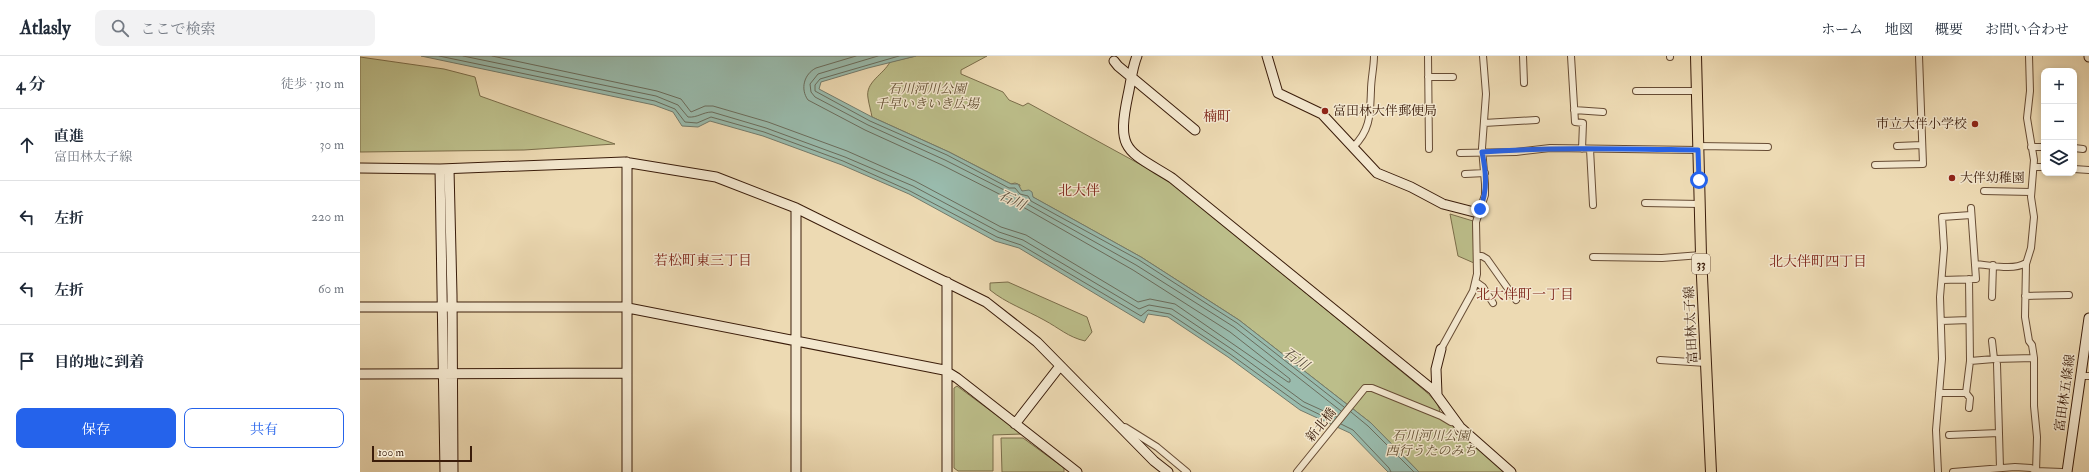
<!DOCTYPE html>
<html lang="ja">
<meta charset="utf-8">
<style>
:root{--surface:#fff;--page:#f2f2f3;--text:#1f2937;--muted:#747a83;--line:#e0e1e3;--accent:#2563eb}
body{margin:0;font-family:"IM FELL Double Pica","Noto Serif JP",serif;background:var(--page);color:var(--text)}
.controls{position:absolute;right:12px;top:12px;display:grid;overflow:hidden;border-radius:8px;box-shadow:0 2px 6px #0003}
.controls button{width:36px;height:36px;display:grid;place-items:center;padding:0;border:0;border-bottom:1px solid var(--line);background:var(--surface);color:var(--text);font:20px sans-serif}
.scale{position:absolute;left:12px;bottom:10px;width:100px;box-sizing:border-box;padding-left:4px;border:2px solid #3a1c0a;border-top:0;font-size:11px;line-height:14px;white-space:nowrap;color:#3a1c0a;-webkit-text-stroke:3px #f3e7ce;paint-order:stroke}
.stop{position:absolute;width:12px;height:12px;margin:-9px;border:3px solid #2563eb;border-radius:50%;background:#fff}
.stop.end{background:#2563eb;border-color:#fff;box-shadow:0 1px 4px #0008}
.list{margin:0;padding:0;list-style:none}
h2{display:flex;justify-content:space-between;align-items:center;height:52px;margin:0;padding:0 16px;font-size:17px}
h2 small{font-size:13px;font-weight:400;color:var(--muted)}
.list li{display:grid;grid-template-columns:26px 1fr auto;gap:12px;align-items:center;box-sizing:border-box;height:72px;padding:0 16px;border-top:1px solid var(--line)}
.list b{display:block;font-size:15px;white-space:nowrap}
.list p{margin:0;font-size:13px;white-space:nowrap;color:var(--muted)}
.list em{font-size:13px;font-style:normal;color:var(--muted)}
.actions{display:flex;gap:8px;padding:12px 16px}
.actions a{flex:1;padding:9px 0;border:1px solid var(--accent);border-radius:8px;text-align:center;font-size:14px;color:var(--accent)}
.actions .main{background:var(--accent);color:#fff}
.icon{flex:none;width:22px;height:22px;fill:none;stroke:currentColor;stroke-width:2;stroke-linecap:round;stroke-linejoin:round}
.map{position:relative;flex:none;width:1729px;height:416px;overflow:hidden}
header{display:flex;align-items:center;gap:24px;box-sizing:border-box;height:56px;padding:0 20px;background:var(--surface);border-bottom:1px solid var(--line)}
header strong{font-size:19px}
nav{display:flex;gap:22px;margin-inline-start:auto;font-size:14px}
.search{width:280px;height:36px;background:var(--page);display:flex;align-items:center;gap:10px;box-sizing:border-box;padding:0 14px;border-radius:8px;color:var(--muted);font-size:15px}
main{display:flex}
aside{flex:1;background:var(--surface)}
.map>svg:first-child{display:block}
.green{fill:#bcbe8a;stroke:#7b6d4a}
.water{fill:#99bbad;stroke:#737b6c}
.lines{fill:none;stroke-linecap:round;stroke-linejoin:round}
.shore{stroke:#6a6c5c;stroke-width:1}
.street-casing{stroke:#674c34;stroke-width:8}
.secondary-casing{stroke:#3a1c0a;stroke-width:11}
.primary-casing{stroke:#3a1c0a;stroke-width:12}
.street{stroke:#f3e7ce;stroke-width:6}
.secondary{stroke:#f3e7ce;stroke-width:9}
.primary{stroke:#eddab3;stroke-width:10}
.route{stroke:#2563eb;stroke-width:5}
.poi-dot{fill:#8f2418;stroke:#f3e7ce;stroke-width:1.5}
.labels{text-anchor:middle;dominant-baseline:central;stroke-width:3;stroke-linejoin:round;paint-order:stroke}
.shield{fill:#f3e7ce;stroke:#725945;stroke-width:1}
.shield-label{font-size:12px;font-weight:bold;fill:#3a1c0a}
.park-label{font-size:13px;font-style:italic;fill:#614d30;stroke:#f3e7ce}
.poi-label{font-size:13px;fill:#3a1c0a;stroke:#f3e7ce;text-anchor:start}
.street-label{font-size:13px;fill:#3a1c0a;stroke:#f3e7ce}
.neighbourhood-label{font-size:14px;fill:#7a1f14;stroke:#f3e7ce}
.water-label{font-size:14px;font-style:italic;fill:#564c3b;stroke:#f3e7ce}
</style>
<header>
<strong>Atlasly</strong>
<div class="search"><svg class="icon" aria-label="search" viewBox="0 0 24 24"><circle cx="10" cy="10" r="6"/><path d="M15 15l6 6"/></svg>ここで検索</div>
<nav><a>ホーム</a><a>地図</a><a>概要</a><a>お問い合わせ</a></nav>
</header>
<main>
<aside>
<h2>4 分<small>徒歩 · 310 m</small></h2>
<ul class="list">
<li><svg class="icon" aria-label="ahead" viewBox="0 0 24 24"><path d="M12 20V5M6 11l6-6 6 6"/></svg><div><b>直進</b><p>富田林太子線</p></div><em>30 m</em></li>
<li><svg class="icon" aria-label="left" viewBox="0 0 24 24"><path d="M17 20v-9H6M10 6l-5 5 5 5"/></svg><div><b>左折</b></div><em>220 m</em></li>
<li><svg class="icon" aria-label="left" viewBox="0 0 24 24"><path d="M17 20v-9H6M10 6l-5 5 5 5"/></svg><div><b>左折</b></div><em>60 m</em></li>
<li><svg class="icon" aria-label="arrive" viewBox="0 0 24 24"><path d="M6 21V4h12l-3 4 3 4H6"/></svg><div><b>目的地に到着</b></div></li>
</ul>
<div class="actions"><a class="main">保存</a><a>共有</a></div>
</aside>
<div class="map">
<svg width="1729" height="416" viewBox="0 0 1729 416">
<rect width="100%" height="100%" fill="#eddab3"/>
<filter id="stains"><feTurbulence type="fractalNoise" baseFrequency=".005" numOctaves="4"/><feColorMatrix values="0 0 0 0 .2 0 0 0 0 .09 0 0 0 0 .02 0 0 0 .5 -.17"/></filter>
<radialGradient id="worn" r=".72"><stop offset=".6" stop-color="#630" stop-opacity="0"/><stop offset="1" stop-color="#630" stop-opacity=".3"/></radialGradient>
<path class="green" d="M556,0H627L601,14V18L643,36L649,44L663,50L668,47L807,123L1058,329C1066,336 1080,346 1080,357L1151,416H1059L1011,367L879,264L781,201L662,135L659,133L660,129L655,127L651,128L589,96L512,61C511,55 509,49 508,42C505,26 523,19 530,6Z
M0,1L84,13L115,21L120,40L255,88L164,94L0,96Z
M1090,158L1113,165L1114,207L1098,200Z
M648,226L727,261L732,276L725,285C708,281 699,272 684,264C666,254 646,247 630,234V227Z
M597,330L662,378L633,379V415H598L594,412V332Z
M641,382H663L704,412V416H642Z"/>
<path class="water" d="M61,0H556L508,12L461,26L459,33L512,61L589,96L651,128H658L662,135L669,134L672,136L673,141L781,201L879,264L1011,367L1059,416H1028L990,377L940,354L868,301L808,261L788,258L784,267L659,192L635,185L549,138L482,109L403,80L350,65L338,71L322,70L313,56L294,49Z"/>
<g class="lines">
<path class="shore" d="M79,0L295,45L315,53L325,66L337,67L351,61L404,76L483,105L550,135L637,181L661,189L781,260L788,254L810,258L870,298L942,350L973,365
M103,0L296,40L318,49L328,61C337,62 343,56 352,56L406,72L485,101L553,130L639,176L663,184L779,253L789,249L812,253L873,294L944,346L977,361
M132,0L297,35L321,43L331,56L345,50H353L408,66L487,95L555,125L641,171L666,179L778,246L790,243L815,248L928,326H930V323L870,276L773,214L649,143L582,109L505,74L448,44C440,33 444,18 456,12L496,0
M518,0L458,18L450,28L451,36L455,41L508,69L585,104L652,138L669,149L776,209L874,271L981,355
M539,0L460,23L455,29V35L510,65L587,99L649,132H655L660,138L668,140L671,145L779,204L855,253L877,267L984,351
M991,356L1008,370L1054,416
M981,368L993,374L1029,412L1031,416"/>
<g class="street-casing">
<path id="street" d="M1068,0L1069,93
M1163,0L1164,27
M1211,0L1215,66L1223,67L1222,93
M1310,0V1
M1669,0L1670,35L1667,62L1674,104L1671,141L1674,161L1671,192L1666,208L1665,261L1669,285L1672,289L1674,302V350L1677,381L1676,416
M1068,21H1093
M1276,35H1337
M1214,54L1243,56
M1124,67L1176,64
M1338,90L1408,91
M1537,90L1562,89
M993,91C1011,74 1010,57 1011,34C1011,23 1014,11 1014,0
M1671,91H1684
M1714,92L1723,93
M1230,93L1233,149
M1100,97L1156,96L1190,92L1338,94
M1515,109L1563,108L1559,0
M1674,111H1684
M1714,113L1729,114
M1105,118L1125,117
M1624,135L1671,136
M1285,147L1340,148
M1118,200H1122L1127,203L1156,244
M1233,201L1302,202L1341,199
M1615,208C1631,209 1652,215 1666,207
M1609,223L1610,305L1606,337L1610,342L1609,352
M1582,224L1616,223L1611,152
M1116,226L1123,231L1133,247
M1665,240L1709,239
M1632,241L1633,209
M1581,265L1609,264
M1081,293L1113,235L1117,218L1116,166L1125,139V128L1122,92L1126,38L1123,0
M1634,303L1674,302
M1300,304L1346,307
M1610,305L1634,303L1632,285
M1637,308L1640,412
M1721,320H1729
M1579,337H1606
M763,372L765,371L797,391L827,416
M1589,379L1639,377
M937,416L1005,332H1012L1081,360L1091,366L1097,367
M1578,416L1576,374L1582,303L1580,241L1584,192L1582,161L1611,159
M1593,416L1655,411L1671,412L1676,415L1702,416"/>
</g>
<g class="secondary-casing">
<path id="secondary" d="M777,0C772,12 771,26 768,39C756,96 767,94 812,122L1073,334L1100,371L1151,416
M907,0L918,37L962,58L1017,117L1051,131L1083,148L1118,157
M1729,0V1
M754,5L758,10L835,74
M267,106V416
M0,112L80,113L264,106L356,121L436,152L626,246L677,286L794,405L808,416
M80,113L85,416
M89,113L92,239L93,416
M436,152V416
M587,226V416
M0,251H263L584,314L597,322L717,416
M0,318L267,317
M1077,338L1076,313L1081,293
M655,368L700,310
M1707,416L1729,262"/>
</g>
<g class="primary-casing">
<path id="primary" d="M1336,0L1341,199L1351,416"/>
</g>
<use href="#street" class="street"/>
<use href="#secondary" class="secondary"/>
<use href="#primary" class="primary"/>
</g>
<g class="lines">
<path class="route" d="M1120,153C1128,134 1126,115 1122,96C1194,91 1266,93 1338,94L1339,124"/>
</g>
<g class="poi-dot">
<circle cx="965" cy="55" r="4"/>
<circle cx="1615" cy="68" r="4"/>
<circle cx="1592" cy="122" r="4"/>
</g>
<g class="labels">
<rect class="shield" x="1332" y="198" width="18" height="20" rx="3"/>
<g class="shield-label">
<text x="1341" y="208">33</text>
</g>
<g class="park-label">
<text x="567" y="33">石川河川公園<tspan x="567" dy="15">千早いきいき広場</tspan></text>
<text x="1071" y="380">石川河川公園<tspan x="1071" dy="15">西行うたのみち</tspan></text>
</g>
<g class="poi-label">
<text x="973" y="55">富田林大伴郵便局</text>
<text x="1607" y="68" text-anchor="end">市立大伴小学校</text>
<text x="1600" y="122">大伴幼稚園</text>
</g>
<g class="street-label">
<text transform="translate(1331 269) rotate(-93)">富田林太子線</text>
<text transform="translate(1705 337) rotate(-82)">富田林五條線</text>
<text transform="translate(961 369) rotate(-51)">新北橋</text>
</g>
<g class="neighbourhood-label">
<text x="857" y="60">楠町</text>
<text x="719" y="134">北大伴</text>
<text x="343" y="204">若松町東三丁目</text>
<text x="1458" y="205">北大伴町四丁目</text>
<text x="1165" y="238">北大伴町一丁目</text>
</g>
<g class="water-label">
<text transform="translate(652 144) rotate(26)">石川</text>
<text transform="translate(936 303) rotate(35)">石川</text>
</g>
</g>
<rect width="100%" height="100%" filter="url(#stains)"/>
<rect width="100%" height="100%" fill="url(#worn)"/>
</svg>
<div class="controls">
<button>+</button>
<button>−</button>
<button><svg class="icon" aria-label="layers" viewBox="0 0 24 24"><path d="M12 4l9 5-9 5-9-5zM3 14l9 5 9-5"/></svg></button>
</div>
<div class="scale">100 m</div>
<div class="stop" style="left:1339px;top:124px"></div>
<div class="stop end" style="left:1120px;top:153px"></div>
</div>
</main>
